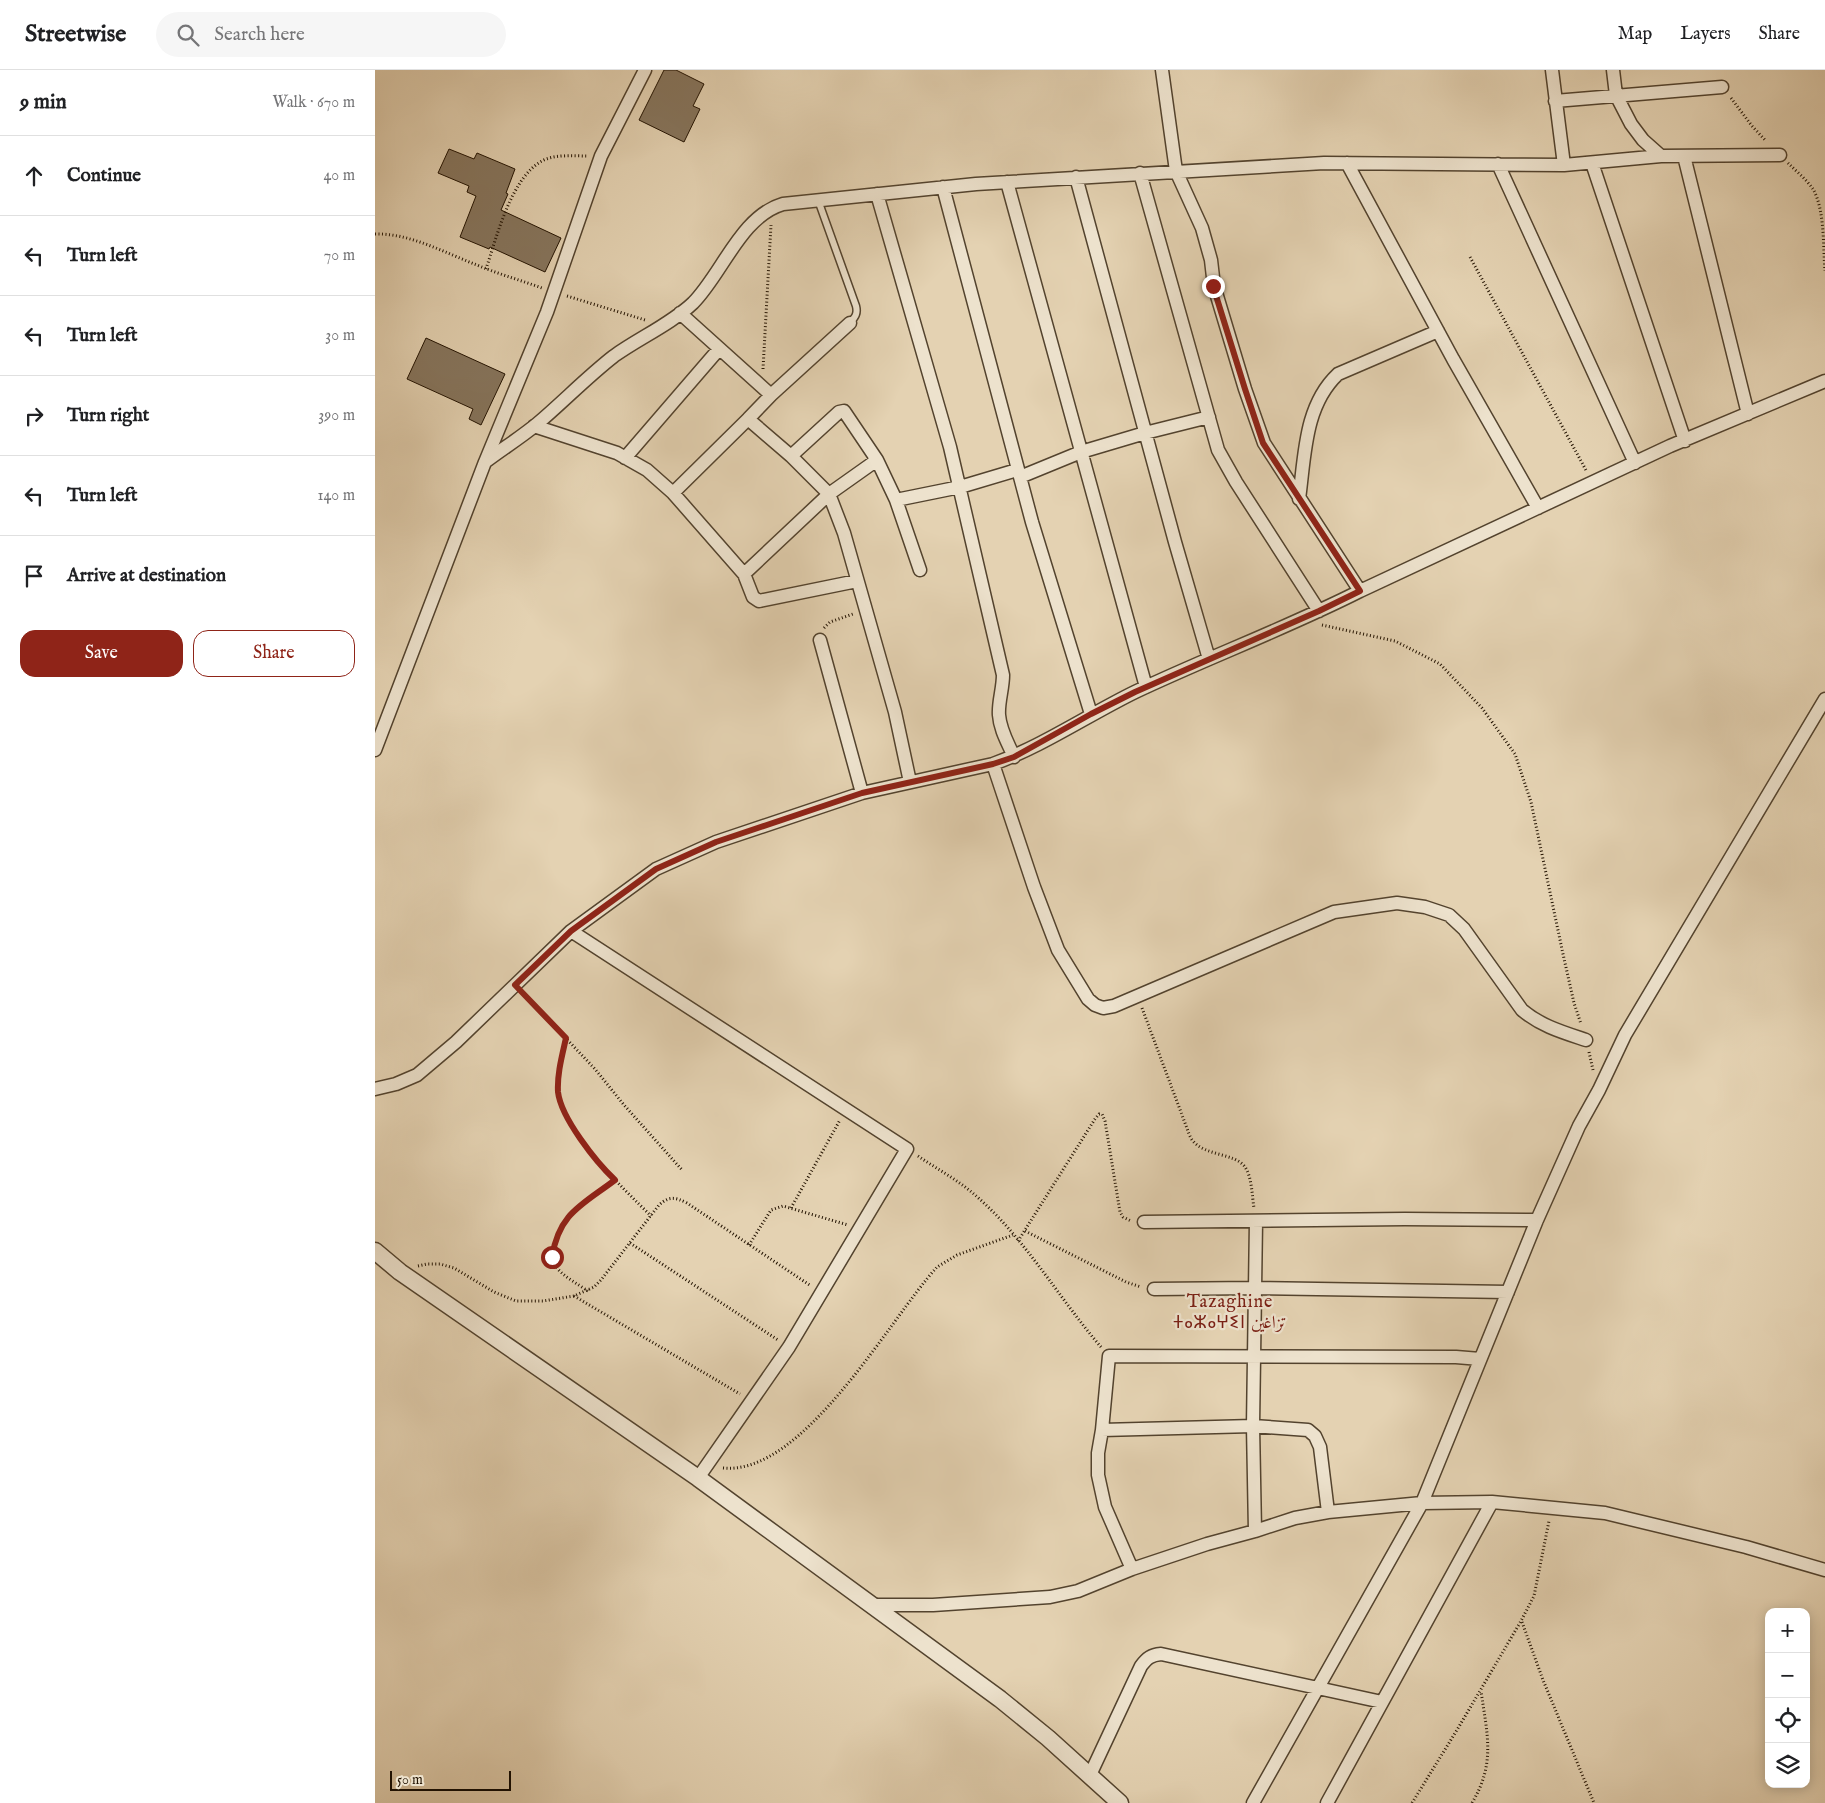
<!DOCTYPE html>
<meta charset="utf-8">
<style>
:root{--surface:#fff;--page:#f6f6f6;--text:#202124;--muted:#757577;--line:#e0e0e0;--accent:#8f2418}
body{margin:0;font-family:"IM FELL English",Amiri,"Noto Sans Tifinagh",serif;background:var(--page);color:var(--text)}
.controls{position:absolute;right:15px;bottom:15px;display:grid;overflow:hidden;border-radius:10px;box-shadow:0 2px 12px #0003}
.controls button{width:45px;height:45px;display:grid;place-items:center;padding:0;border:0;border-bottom:1px solid var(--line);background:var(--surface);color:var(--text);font:25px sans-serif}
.scale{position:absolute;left:15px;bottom:12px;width:121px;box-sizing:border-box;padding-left:5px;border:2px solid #231302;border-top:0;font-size:14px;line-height:18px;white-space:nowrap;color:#231302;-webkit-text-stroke:4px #ede2cd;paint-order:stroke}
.stop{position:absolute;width:15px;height:15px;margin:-11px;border:4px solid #8f2418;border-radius:50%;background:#fff}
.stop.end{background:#8f2418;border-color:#fff;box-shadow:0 1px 5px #0008}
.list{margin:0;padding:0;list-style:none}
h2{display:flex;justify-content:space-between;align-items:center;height:65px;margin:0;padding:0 20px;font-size:21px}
h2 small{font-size:16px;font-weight:400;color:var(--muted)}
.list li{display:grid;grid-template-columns:32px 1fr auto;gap:15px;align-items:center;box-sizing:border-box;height:80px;padding:0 20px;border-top:1px solid var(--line)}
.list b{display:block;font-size:19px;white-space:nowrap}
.list em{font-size:16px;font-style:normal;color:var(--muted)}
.actions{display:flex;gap:10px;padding:15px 20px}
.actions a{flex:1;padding:11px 0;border:1px solid var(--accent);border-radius:15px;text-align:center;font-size:18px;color:var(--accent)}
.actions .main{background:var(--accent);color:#fff}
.icon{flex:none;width:28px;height:28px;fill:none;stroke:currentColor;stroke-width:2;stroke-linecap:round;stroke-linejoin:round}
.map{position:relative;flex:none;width:1450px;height:1733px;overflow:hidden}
header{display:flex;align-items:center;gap:30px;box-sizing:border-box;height:70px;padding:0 25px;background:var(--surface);border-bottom:1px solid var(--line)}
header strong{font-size:24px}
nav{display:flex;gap:28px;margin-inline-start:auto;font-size:18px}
.search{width:350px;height:45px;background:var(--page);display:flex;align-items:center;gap:12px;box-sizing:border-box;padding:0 18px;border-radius:28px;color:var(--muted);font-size:19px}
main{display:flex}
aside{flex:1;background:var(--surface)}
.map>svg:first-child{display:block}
.building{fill:#87765e;stroke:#231302}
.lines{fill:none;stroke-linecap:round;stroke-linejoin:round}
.service-casing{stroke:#53432e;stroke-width:9}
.minor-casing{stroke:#53432e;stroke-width:15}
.tertiary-casing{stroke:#53432e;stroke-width:19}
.path{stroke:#231302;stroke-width:3;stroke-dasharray:1 2.5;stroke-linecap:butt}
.service{stroke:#ede2cd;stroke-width:6}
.minor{stroke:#ede2cd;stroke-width:12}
.tertiary{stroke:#ede2cd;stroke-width:16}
.route{stroke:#8f2418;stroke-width:6}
.labels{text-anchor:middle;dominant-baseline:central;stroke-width:4.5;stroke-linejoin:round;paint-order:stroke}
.quarter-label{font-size:18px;letter-spacing:1px;fill:#7a1f14;stroke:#ede2cd}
</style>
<header>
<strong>Streetwise</strong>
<div class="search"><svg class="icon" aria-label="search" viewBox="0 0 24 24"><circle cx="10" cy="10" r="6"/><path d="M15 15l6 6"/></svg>Search here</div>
<nav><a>Map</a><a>Layers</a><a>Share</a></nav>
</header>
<main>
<aside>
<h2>9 min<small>Walk · 670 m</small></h2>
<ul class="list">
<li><svg class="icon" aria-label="ahead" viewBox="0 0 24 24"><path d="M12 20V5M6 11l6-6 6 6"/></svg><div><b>Continue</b></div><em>40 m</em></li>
<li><svg class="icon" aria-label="left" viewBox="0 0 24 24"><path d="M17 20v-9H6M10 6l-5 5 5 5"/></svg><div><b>Turn left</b></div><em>70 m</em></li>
<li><svg class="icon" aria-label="left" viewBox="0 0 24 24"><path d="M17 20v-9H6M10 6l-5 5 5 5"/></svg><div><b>Turn left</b></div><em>30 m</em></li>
<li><svg class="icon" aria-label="right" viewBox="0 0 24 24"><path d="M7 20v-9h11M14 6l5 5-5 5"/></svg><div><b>Turn right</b></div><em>390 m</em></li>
<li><svg class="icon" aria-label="left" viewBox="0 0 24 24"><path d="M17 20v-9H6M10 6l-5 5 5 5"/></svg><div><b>Turn left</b></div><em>140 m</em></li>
<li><svg class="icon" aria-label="arrive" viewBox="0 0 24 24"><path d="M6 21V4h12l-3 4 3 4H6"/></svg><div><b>Arrive at destination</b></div></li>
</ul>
<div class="actions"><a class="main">Save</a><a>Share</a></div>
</aside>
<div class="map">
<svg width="1450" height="1733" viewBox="0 0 1450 1733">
<rect width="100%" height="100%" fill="#e4d2b2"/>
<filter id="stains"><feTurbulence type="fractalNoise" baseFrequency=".004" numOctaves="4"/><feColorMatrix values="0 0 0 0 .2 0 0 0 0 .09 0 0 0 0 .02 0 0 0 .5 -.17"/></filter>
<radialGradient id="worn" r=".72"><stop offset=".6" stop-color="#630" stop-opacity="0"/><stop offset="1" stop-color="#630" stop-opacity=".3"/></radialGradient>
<path class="building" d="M289,0H301L329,14L318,36L325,39L309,72L264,50Z
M74,79L99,89L102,83L140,99L131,123L133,124L126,140L186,168L170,202L115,177L114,179L85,167L101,126L92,122L94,116L63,103Z
M51,268L130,304L106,355L94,349L98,339L32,309Z"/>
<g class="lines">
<g class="service-casing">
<path id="service" d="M443,130L481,236C483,244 480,247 475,253"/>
</g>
<g class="minor-casing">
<path id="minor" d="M787,0L801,101L827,158L836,190L839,216L870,319L889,373L985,521
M1177,0L1189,95
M1238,0L1241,25L1256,54L1268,70L1286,86
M1180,31L1347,17
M1309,86L1373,344
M972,93L1078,289L1163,438
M1217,93L1310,371
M1123,94L1260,393
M765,103L843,380L861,412L944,541
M701,107L800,472L834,589
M632,112L771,617
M568,117L657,452L716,644
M502,124L575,377L628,605C628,619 623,632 624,645C625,660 633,673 639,687
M305,243L396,325
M373,349L416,386L454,424L469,463L520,642L535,712
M159,356L242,383L272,400L298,423L373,349L396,325L475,253
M416,386L464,342L469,341L502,390L521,430L545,500
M250,388L344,279
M110,392C127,379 145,368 162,354C188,332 212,307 239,286C264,268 296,254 318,233C347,204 366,146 408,134L601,114L949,93L1189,95L1286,86L1405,85
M645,407L706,382L770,363L834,347
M298,423L369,504L454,424L502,390
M924,429C930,386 929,336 963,304L1063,261
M521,430L585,417L642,400
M369,504L378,527L384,531L482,511
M445,570L487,723
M0,680L110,392L172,242L226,86L270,0
M618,694L659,817L683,880L713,929L720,935L728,938L739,936L959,842L1022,833L1050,837L1074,845L1089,859L1147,940C1166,956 1187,962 1211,970
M196,861L532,1079L414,1277L323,1408
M0,1019L21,1014L42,1005L81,972L196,861L281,799L341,772L487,723L618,694C666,677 713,645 760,622C834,587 912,558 985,521L1295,376L1450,311
M769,1152L1030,1149L1162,1150
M779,1219L879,1218L1133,1222
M727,1360L878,1356L933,1360L940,1366L945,1377L953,1442
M880,1461L878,1356L881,1151
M757,1499L730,1437L723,1405V1383L727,1360L734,1286L1081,1287L1105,1289
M497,1535H558L675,1527L703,1521L757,1499L832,1474L880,1461L920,1448L953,1442L1047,1433L1117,1432L1230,1443L1371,1477L1450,1500
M715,1705L766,1596C772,1588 776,1585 786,1584L1007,1632
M878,1733L1047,1433L1162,1150L1204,1056L1224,1020L1250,965L1450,629
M952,1733L1117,1432"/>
</g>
<g class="tertiary-casing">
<path id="tertiary" d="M0,1181L25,1202L323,1408L625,1629L673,1668L745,1733"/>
</g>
<path class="path" d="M1356,28L1377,56L1391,71
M1413,93C1421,101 1432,110 1438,119C1450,140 1448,177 1450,201
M0,164C35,163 70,183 102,195C123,204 145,210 167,218
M1095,187L1212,402
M111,199C122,166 136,108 167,91C179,84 199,86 213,86
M192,226L270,250
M388,299L396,155
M947,555L1020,571L1065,594L1107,638L1140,684L1156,732L1188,884L1199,933L1206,954
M449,558L455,552L478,544
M149,924L220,999L249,1035L308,1101
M767,938L813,1061C814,1064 816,1069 818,1071C830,1086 860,1083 870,1097C877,1107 877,1126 879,1138
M190,969C187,986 180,1007 184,1025C192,1066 247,1117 276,1146
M1214,982L1218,1000
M543,1086C562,1099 583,1110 600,1125C650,1168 683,1227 726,1277
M416,1138L465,1050
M650,1161L751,1212L766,1217
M643,1171L720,1049L724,1044H727L730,1051L745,1142L748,1147L756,1151
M255,1173L403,1270
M374,1175L396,1140L408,1136L473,1155
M43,1196L52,1194H65L79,1198L119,1222L141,1231H168L199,1226L219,1217L226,1210L284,1135C294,1126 300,1127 312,1133L436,1216
M213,1221C204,1215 188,1206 182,1198C177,1192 177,1186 178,1180C184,1145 213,1130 240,1110
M199,1226L365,1324
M348,1398C428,1406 514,1250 562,1197L582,1185L638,1165
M1147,1552L1168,1610L1219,1733
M1037,1733L1082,1660L1146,1551L1159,1526L1174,1451
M1097,1733C1121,1693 1112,1664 1106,1621"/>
<use href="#service" class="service"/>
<use href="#minor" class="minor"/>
<use href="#tertiary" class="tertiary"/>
</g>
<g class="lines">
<path class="route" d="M177,1187C184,1143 207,1135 240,1110C221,1092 186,1048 183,1022C182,1004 187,986 191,968L140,915L196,861L281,799L341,772L487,723L618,694L639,687L716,644L760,622L944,541L985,521L888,373L870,319L838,216"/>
</g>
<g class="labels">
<g class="quarter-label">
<text x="855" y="1232">Tazaghine<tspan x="855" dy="21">ⵜⴰⵣⴰⵖⵉⵏ تزاغين</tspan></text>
</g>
</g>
<rect width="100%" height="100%" filter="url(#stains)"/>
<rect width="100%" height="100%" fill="url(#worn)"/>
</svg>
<div class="controls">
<button>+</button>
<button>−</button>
<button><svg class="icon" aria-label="locate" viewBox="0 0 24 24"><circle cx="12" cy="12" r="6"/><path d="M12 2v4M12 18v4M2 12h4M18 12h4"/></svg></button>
<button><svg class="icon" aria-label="layers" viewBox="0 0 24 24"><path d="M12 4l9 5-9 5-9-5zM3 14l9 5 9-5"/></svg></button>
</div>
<div class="scale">50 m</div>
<div class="stop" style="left:177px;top:1187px"></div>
<div class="stop end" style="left:838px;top:216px"></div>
</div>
</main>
